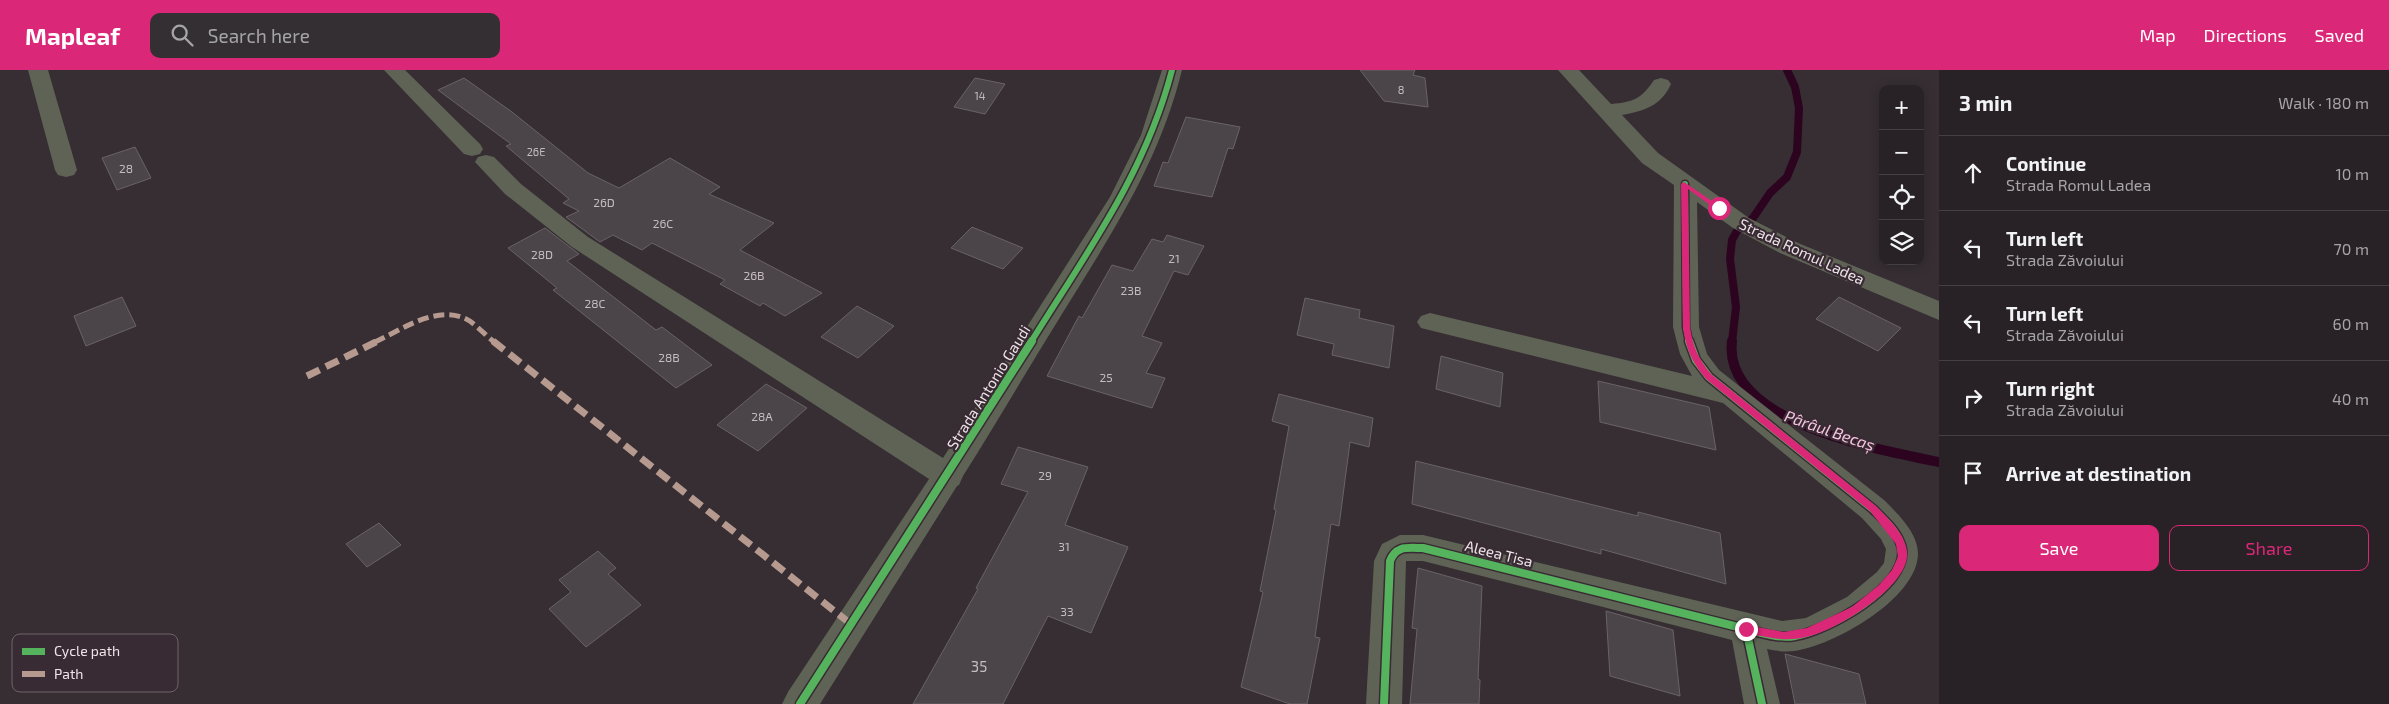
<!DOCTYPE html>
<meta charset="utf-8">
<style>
:root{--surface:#282226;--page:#342f32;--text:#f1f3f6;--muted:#a5a4a7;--line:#443f43;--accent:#db2777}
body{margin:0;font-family:"Exo 2",sans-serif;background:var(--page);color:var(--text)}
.controls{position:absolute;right:15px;top:15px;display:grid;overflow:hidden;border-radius:10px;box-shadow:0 2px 12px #0003}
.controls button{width:45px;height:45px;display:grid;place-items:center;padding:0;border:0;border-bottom:1px solid var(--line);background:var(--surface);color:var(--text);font:25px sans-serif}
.stop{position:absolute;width:15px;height:15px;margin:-11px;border:4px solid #db2777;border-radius:50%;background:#fff}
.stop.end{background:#db2777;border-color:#fff;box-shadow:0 1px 5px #0008}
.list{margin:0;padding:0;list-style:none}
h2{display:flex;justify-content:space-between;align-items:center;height:65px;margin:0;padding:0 20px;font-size:21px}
h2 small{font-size:16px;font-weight:400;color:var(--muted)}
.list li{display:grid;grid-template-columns:32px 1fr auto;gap:15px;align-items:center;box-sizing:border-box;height:75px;padding:0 20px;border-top:1px solid var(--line)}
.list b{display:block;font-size:19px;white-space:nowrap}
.list p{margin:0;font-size:16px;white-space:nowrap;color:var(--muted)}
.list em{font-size:16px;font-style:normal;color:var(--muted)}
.actions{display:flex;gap:10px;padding:15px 20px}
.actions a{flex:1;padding:11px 0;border:1px solid var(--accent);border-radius:10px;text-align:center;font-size:18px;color:var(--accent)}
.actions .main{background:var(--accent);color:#fff}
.icon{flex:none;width:28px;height:28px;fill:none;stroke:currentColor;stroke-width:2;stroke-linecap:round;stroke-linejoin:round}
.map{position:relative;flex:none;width:1939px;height:634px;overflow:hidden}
header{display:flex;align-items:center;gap:30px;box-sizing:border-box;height:70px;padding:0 25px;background:var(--accent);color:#fff}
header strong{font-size:24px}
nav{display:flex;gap:28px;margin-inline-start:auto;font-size:18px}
.search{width:350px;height:45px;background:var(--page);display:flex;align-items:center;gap:12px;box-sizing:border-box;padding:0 18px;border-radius:10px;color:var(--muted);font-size:19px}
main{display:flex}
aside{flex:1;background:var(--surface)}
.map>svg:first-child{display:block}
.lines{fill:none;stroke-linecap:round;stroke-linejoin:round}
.stream-far1{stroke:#2c0420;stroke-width:8}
.stream{stroke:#2c0420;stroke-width:10}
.building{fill:#4b4448;stroke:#696266}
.minor{fill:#5f6356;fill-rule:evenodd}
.quiet-far1{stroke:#b69a8f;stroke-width:5;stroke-dasharray:11 5;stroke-linecap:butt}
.quiet{stroke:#b69a8f;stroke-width:7;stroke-dasharray:14 7;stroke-linecap:butt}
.cycleway-far1-casing{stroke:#392b33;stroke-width:9}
.cycleway-casing{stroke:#392b33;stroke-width:11}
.cycleway-far1{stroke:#56b35d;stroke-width:6}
.cycleway{stroke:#56b35d;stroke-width:8}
.route{fill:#db2777}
.labels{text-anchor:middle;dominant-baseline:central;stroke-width:4.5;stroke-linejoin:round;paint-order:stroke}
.far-number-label{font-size:11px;fill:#c5bcc2}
.number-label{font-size:12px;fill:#c5bcc2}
.street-label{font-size:15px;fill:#eee4ea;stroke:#392b33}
.near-number-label{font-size:15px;fill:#c5bcc2}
.water-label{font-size:16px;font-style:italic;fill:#f9c5e3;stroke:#392b33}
.key{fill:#392b33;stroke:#6f626a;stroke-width:1}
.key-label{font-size:14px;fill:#eee4ea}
</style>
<header>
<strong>Mapleaf</strong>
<div class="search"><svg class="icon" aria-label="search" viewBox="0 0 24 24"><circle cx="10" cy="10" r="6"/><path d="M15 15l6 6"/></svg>Search here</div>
<nav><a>Map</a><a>Directions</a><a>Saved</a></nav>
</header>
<main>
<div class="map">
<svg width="1939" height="634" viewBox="0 0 1939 634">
<rect width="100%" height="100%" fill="#362e32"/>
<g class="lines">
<path class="stream-far1" d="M1732,272L1736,237L1730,189L1732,170L1737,161L1753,148L1770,123L1787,107L1797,82L1799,38L1795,17L1787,0"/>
<path class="stream" d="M1732,271C1722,353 1881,380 1939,392"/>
</g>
<path class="building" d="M1360,0H1415L1413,5L1425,8L1428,37L1384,31Z
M464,8L512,42L588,103L619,118L670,88L720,117L709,124L774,153L740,180L822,223L785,246L763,233L760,236L720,214L725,210L652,173L642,180L613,165L600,172L566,147L579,141L563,133L569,129L506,76L511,74L438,20Z
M975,8L1005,14L985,44L954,37Z
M1186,47L1240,57L1233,79L1228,78L1212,127L1154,116L1163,92L1168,93Z
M135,77L151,108L117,120L102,88Z
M972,157L1023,178L1003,199L951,178Z
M545,158L579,184L567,191L656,260L662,257L712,295L676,318L553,220L557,218L508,178Z
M1167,165L1204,176L1188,205L1174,201L1142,266L1162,273L1146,303L1165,308L1152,338L1047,306L1079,246L1082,248L1112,195L1133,201L1152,169L1163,172Z
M122,227L136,256L86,276L74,246Z
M1839,227L1901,258L1878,281L1816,249Z
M1305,228L1360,240L1359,248L1394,256L1389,298L1332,285L1334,274L1297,265Z
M857,236L894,256L858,288L821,267Z
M1441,286L1503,303L1500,337L1436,319Z
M1598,311L1709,337L1716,380L1600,352Z
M766,314L807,338L758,381L717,355Z
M1279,324L1373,348L1369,377L1350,372L1339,456L1331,454L1315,567L1320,568L1307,634H1290L1241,617L1263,522L1260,521L1276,440L1274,439L1289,356L1272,351Z
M1018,377L1088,397L1065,455L1128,477L1091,563L1048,546L1003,634H913L978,519L976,518L1028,422L1001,414Z
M1416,391L1638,446V442L1720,463L1726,514L1601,479V484L1412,434Z
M379,453L401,475L367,497L346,474Z
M598,481L616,498L608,504L641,535L586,577L549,539L571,522L559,510Z
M1418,498L1482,516L1478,609L1480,610L1479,634H1410L1417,559L1412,558Z
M1606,541L1673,560L1680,626L1610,606Z
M1785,584L1859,604L1866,634H1795Z"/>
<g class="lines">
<path class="minor" d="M28,0H48L77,100L74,105L66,107L58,105L55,100Z
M384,0H405L480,74L483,79L480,84L472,86L464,84Z
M1162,0H1182C1159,93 1112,163 1062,244C1029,297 997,352 963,406L959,415L957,416L820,634H782L788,622L929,409L572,177L505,124L475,92L478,87L486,85L494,87L521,114L588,167L943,388L1110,127L1141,65Z
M1558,0H1579L1611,34C1634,32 1641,29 1654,10L1661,8L1668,10L1671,14C1661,36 1644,41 1622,45L1658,83L1749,148L1798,173L1939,231V250L1780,183L1733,158L1697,132L1699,257L1707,284L1719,300L1884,430C1898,444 1918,463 1918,484C1917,529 1833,576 1794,581C1785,582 1776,581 1767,579L1780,634H1744L1732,570L1423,491H1406L1402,634H1366L1374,491L1382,474L1400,465H1423L1782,551L1806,548L1847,527L1877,502L1884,493L1886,479L1881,469L1862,448L1723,333L1421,258L1417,252L1421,246L1430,243L1692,306L1680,284L1673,257L1674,115L1642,93Z"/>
<path class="quiet-far1" d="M375,272C401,260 434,236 464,248C474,252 485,265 494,272"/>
<path class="quiet" d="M493,271L852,555
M307,306L378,271"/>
<g class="cycleway-far1-casing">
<path id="cycleway-far1" d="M1685,114L1686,257L1689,272
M1031,272C1087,182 1145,104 1172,0"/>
</g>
<g class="cycleway-casing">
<path id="cycleway" d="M1689,271L1696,290L1709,307L1873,439C1884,450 1899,463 1902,479C1908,517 1826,561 1795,566C1779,569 1762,563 1746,559L1762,634
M800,634L1032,271
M1384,634L1390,491C1396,475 1408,478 1423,478L1746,559"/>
</g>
<use href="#cycleway-far1" class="cycleway-far1"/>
<use href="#cycleway" class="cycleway"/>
</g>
<path class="route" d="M1684,112L1722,138L1717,140L1688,119L1690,257C1693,277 1698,289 1712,305L1876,436C1888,449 1909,467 1907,487C1904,519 1835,561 1806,567C1790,571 1777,569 1761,566C1754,565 1744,565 1741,559L1746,555L1784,562L1807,558L1852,537L1879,515L1892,500L1898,487L1896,474L1870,441L1706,309C1692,292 1686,279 1683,257L1681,114Z"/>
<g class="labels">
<g class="far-number-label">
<text x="1401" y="19">8</text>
<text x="980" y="25">14</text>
<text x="536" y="81">26E</text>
</g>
<g class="number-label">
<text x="126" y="98">28</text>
<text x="604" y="132">26D</text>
<text x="663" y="153">26C</text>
<text x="542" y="184">28D</text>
<text x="1174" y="188">21</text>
<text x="754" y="205">26B</text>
<text x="1131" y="220">23B</text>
<text x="595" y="233">28C</text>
<text x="669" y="287">28B</text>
<text x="1106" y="307">25</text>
<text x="762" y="346">28A</text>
<text x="1045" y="405">29</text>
<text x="1064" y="476">31</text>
<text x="1067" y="541">33</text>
</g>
<g class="street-label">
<text transform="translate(1802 181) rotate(25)">Strada Romul Ladea</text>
<text transform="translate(988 317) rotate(-58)">Strada Antonio Gaudi</text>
<text transform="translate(1499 483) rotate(14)">Aleea Tisa</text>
</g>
<g class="near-number-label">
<text x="979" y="596">35</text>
</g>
<g class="water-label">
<text transform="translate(1830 360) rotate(19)">Pârâul Becaș</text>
</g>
</g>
<rect x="12" y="564" width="166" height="58" rx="8" class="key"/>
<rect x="22" y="578" width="23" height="7" fill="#56b35d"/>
<rect x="22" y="601" width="23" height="6" fill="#b69a8f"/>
<g class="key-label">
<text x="54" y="586">Cycle path</text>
<text x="54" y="609">Path</text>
</g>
</svg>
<div class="controls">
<button>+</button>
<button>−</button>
<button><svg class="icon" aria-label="locate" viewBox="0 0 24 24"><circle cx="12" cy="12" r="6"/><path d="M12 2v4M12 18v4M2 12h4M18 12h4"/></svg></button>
<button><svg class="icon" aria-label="layers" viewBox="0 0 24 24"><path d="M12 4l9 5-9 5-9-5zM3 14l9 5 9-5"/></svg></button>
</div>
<div class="stop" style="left:1719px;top:138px"></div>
<div class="stop end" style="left:1746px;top:559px"></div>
</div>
<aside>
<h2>3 min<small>Walk · 180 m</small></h2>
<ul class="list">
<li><svg class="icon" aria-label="ahead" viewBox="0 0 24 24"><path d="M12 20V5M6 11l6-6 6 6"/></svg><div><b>Continue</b><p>Strada Romul Ladea</p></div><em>10 m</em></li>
<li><svg class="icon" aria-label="left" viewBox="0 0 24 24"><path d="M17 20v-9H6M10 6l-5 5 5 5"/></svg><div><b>Turn left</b><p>Strada Zăvoiului</p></div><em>70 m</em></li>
<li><svg class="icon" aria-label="left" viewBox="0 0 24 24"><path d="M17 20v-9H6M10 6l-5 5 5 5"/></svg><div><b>Turn left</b><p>Strada Zăvoiului</p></div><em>60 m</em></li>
<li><svg class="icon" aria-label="right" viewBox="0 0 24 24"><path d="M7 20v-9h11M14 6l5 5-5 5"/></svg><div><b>Turn right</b><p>Strada Zăvoiului</p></div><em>40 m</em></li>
<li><svg class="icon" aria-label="arrive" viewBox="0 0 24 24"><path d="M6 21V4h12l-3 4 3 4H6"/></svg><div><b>Arrive at destination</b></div></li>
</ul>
<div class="actions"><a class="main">Save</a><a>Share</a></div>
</aside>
</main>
